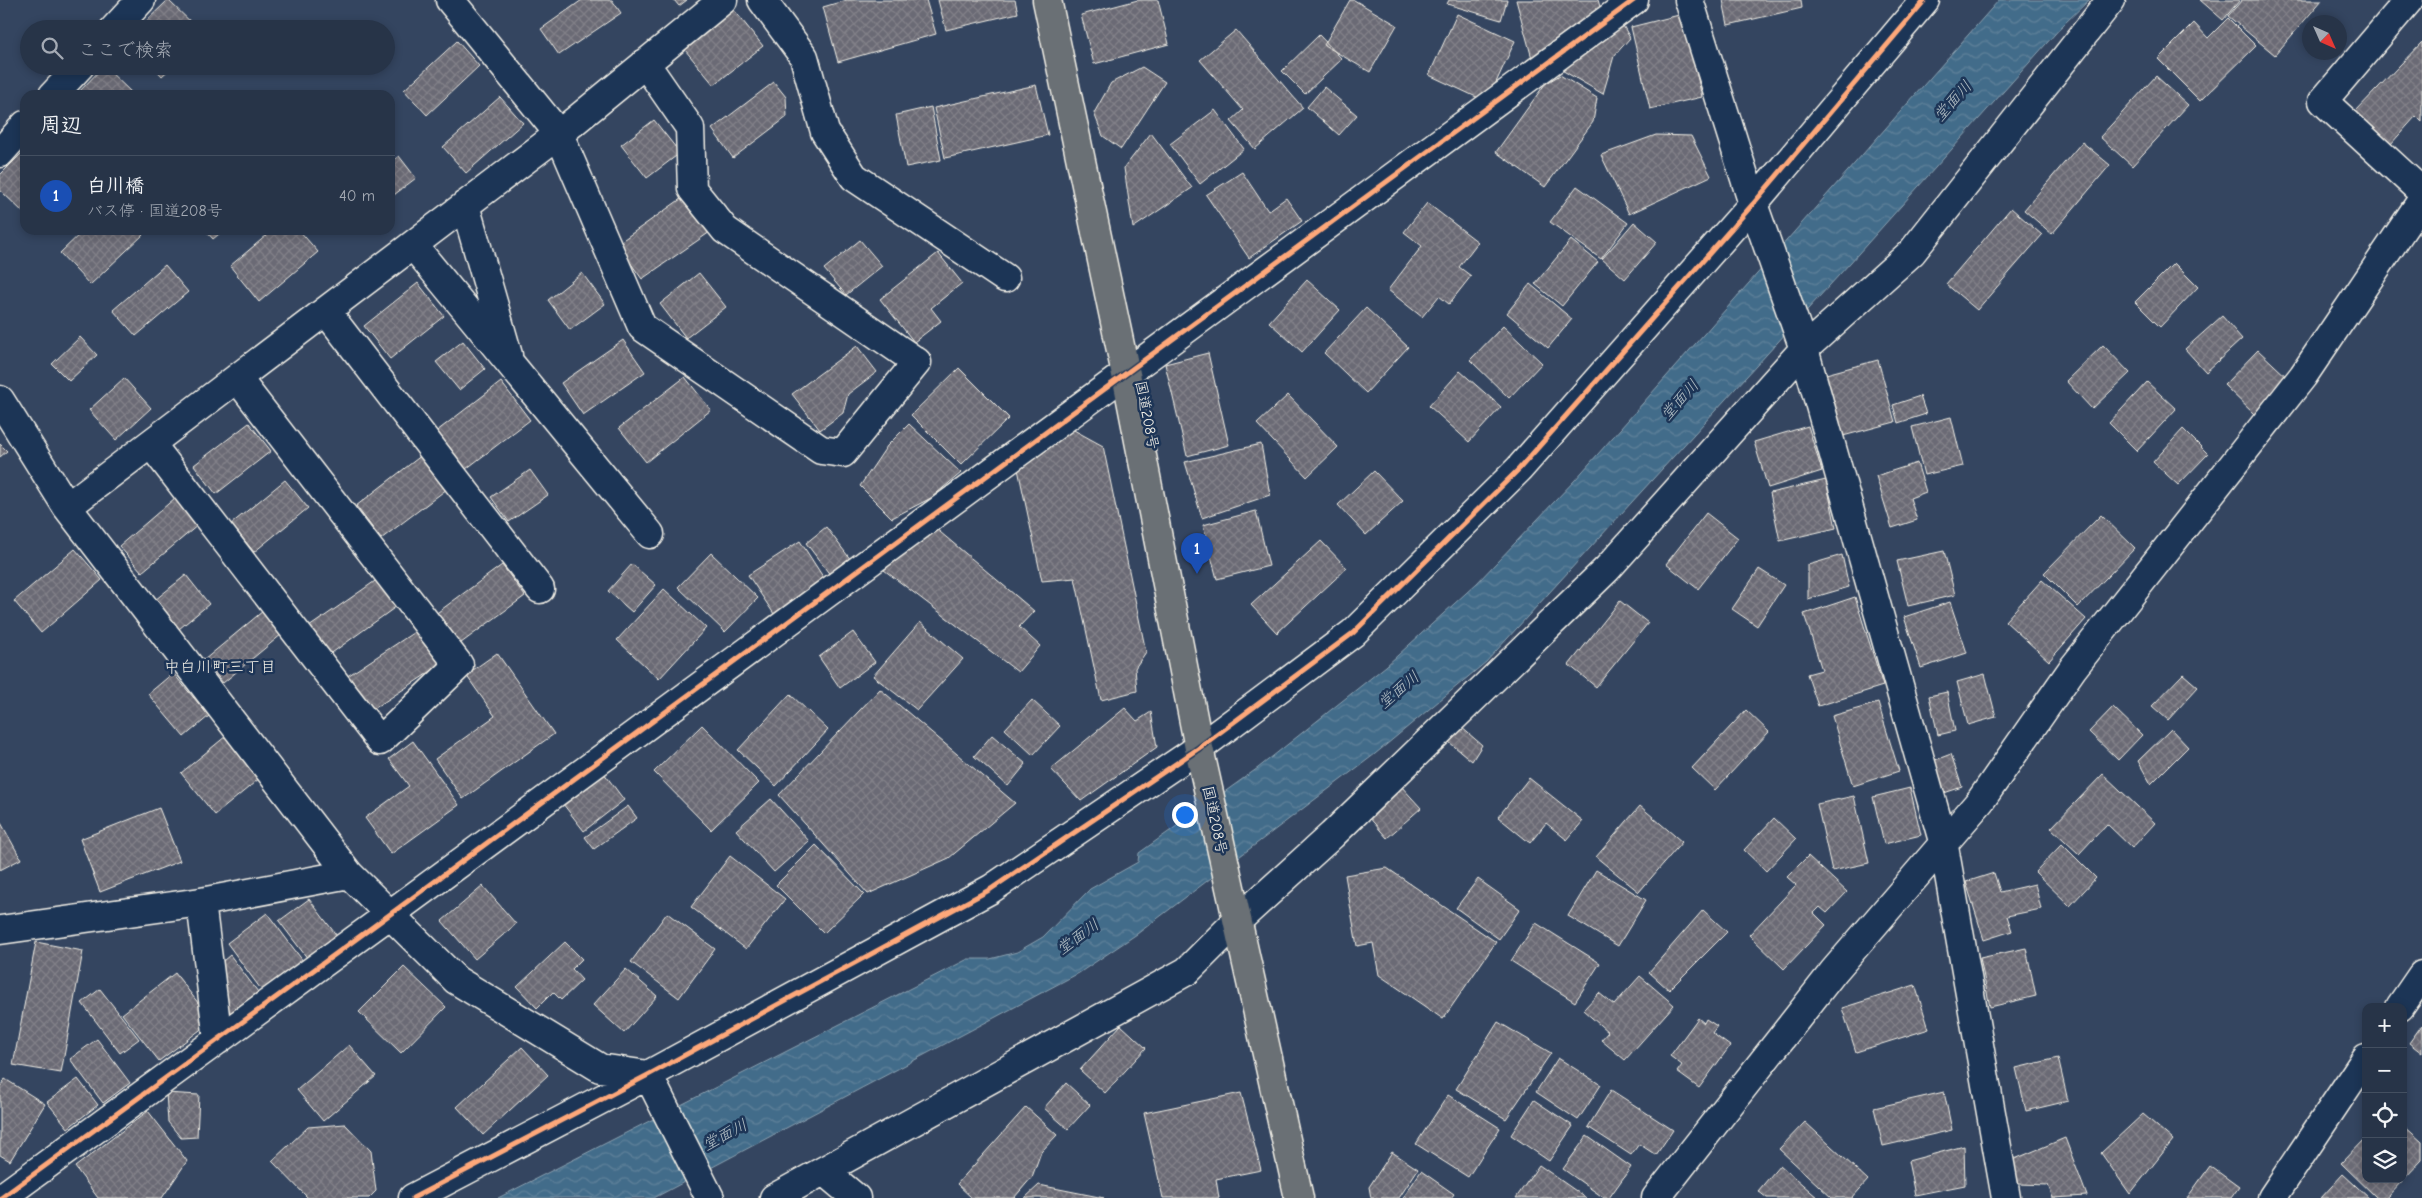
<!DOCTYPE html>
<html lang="ja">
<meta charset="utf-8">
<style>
:root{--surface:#273448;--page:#333f52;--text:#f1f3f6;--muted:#a4aab4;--line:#434f60;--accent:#e797bd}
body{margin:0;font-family:"Comic Neue","Klee One",sans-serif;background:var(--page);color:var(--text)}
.controls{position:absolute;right:15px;bottom:15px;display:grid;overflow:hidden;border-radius:10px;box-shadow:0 2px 8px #0003}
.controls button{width:45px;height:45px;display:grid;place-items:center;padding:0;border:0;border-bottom:1px solid var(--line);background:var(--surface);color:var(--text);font:25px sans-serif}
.compass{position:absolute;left:2302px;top:15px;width:45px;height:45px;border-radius:50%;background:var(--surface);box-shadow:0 2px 8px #0003;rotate:135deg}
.you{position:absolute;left:1184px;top:814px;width:18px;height:18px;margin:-12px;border:4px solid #fff;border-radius:50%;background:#1a73e8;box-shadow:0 0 0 8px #1a73e833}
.badge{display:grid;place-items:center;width:32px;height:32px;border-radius:50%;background:var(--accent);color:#fff;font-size:16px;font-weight:700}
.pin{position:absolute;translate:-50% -41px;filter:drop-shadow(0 1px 2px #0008)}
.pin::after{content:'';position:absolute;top:26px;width:18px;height:15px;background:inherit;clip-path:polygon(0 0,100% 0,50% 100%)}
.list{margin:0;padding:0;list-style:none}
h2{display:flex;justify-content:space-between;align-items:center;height:65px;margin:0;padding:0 20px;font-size:21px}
h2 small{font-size:16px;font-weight:400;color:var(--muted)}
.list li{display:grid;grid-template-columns:32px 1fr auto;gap:15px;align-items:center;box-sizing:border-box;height:80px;padding:0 20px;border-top:1px solid var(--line)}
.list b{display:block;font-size:19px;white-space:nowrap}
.list p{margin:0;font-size:16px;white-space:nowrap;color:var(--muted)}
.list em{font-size:16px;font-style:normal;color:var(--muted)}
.icon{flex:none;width:28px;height:28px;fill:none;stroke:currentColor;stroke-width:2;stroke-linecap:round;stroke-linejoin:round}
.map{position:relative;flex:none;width:2422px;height:1198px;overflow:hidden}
.search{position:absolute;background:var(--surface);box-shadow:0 2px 8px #0003;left:20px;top:20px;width:375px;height:55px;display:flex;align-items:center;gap:12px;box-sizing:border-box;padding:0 18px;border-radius:28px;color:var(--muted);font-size:19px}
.panel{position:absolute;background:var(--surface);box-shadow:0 2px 8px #0003;left:20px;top:90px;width:375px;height:145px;border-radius:15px}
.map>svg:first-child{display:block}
.water{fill:url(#water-waves);stroke:#8aa1b0}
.building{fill:url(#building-cross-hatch);stroke:#f4f1e8}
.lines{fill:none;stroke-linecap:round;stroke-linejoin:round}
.street-casing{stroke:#f4f1e8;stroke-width:31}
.highway-casing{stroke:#f4f1e8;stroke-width:31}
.street{stroke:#1d3557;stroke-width:28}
.highway{stroke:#6a7074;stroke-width:28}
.cycleway-casing{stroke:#1d3557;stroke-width:8}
.cycleway{stroke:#fea87a;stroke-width:5}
.labels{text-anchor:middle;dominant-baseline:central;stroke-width:5;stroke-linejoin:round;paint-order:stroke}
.street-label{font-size:15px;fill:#f4f1e8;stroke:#1d3557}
.water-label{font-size:16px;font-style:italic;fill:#b6c2c7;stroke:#1d3557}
.neighbourhood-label{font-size:16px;fill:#f4f1e8;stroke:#1d3557}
</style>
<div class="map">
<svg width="2422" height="1198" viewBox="0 0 2422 1198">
<defs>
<pattern id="water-waves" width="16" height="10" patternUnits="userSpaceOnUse" patternTransform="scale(1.25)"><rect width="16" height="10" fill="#436c8a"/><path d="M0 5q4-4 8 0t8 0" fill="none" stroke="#5f819a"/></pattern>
<pattern id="building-cross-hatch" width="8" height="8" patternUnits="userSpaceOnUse" patternTransform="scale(1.25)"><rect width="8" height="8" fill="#6b6a74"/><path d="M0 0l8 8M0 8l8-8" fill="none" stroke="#818088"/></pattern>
</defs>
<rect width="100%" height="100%" fill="#344560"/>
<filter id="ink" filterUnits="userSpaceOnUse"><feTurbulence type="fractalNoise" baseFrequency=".02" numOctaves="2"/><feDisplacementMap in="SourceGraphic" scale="10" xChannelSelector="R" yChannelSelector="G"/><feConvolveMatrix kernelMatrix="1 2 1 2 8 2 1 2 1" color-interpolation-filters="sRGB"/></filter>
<g filter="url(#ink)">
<path class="water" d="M1999,0H2089L2063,25L1850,263L1486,662L1375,754L1137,934L1079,973L654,1198H498L968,959H990L1017,952L1043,937L1090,889L1138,862L1139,853L1258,768L1386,666L1477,583L1575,480Z"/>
<path class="building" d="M168,0L198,29H138Z
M582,0H612L621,13L559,55L541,29Z
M674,0H687L679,6Z
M847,0H926L936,34L838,62L823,7Z
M938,0H1015L1018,13L946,30Z
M1138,0H1158L1169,44L1094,64L1081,15Z
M1350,0H1354L1397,25L1370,72L1324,45Z
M1449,0H1507L1501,20L1447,4Z
M1516,0H1598L1601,10L1533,62Z
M1723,0H1801L1802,8L1728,25Z
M2200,0H2240L2223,20Z
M2242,0H2322L2275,55L2228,16Z
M734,10L763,46L714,85L685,50Z
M1457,14L1515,41L1487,102L1429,75Z
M1683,14L1702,97L1650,109L1631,27Z
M2228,18L2256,46L2200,101L2158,59L2194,23L2208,38Z
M1621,22L1630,38L1614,56L1603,94L1553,65Z
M1236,30L1303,108L1255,149L1231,121L1243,110L1200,60Z
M1319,35L1342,59L1305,94L1282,71Z
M457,41L479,66L427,115L404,90Z
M2422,42V122L2416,116L2390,145L2355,112Z
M104,66L134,95H76Z
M153,66H173L162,76Z
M1142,67L1165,82L1121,149L1103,136L1094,113L1111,83Z
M1560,75L1597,98L1593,122L1545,187L1496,152L1545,84Z
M2156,76L2188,105L2132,166L2100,137Z
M774,82L786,97L787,117L733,158L712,129Z
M1036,85L1048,135L945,158L934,108Z
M1324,87L1357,115L1339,135L1307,107Z
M500,97L523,123L466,173L443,147Z
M931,107L941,160L906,167L896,115Z
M1215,110L1244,149L1200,184L1170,144Z
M654,120L680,153L647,178L621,145Z
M1151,133L1192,188L1133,228L1124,168Z
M1656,135L1691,136L1711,176L1629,214L1601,155Z
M2082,142L2110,165L2052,234L2024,210Z
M25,150V214L0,190V175Z
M399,156L416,178L390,198V163Z
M1242,172L1268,211L1286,198L1302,221L1249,258L1206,195Z
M1577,186L1628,223L1601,259L1550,222Z
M685,196L710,232L642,279L617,244Z
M1427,203L1478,242L1459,267L1471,276L1449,304L1439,296L1422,317L1388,290L1422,246L1404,232Z
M2011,208L2042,235L1977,310L1946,284Z
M2422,218V236L2414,231Z
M1634,222L1657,242L1625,279L1602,259Z
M84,230H138L143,235L90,285L60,253Z
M205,230H224L213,239Z
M273,230H299L318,252L259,302L230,266Z
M860,240L882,266L846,295L824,269Z
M1571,240L1598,262L1562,306L1535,284Z
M938,253L962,283L931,308L941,321L914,342L880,299Z
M2174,263L2198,287L2160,327L2135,302Z
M165,265L188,292L136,336L113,310Z
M582,273L605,304L570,330L548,300Z
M699,273L726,307L686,338L660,304Z
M1307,280L1340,310L1302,352L1269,322Z
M418,283L444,316L390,359L364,326Z
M1530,284L1572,319L1548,348L1507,313Z
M1366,308L1408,347L1366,393L1324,353Z
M2222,316L2242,339L2206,372L2185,349Z
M1503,326L1542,363L1509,398L1470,360Z
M80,337L97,355L69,381L52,364Z
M623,340L645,372L583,415L561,383Z
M463,341L485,369L459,390L436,362Z
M2103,345L2130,373L2092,409L2066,381Z
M857,346L877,372L848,394L843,413L820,430L792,394Z
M2258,350L2289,379L2255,415L2224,385Z
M1208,353L1229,445L1187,456L1165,364Z
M1878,360L1895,422L1843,436L1826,374Z
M959,368L1009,418L961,465L911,415Z
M1460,371L1501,407L1469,442L1429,406Z
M685,377L711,410L646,462L619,428Z
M124,378L151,408L116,440L89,410Z
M501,382L530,420L466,469L437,431Z
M2147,382L2176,409L2137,451L2109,423Z
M1288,395L1338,447L1307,477L1257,424Z
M1920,396L1926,414L1898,423L1893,405Z
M1951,417L1963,466L1924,475L1912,427Z
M249,423L271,451L216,494L194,465Z
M909,424L961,473L931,498L892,518L860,486L887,446Z
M1808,426L1822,471L1768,488L1754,442Z
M1072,429L1103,446L1146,652L1135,668L1137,691L1101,700L1075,578L1042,581L1018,469Z
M2183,429L2208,454L2178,485L2153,462Z
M0,444L7,451L0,457Z
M1261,444L1270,495L1202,518L1185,462Z
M422,455L447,489L381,539L356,506Z
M1917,463L1926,492L1910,498L1917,520L1892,528L1876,476Z
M530,470L548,495L509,522L491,497Z
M1374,471L1403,501L1366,535L1338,505Z
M285,480L308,508L254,552L231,524Z
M1826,480L1836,528L1780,541L1770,493Z
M175,498L198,525L142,572L119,546Z
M1256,511L1269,566L1217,579L1203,525Z
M1706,513L1738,538L1698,589L1666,564Z
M2101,515L2135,548L2078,607L2044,573Z
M826,527L851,560L831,576L806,543Z
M934,527L1034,611L1019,627L1040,646L1018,672L884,570Z
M800,541L825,580L774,614L748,575Z
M1321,541L1347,568L1277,633L1251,605Z
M75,549L102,580L41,633L14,601Z
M1944,551L1955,595L1908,606L1897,561Z
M711,553L758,598L725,632L678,587Z
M1842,555L1849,587L1808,599V565Z
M632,564L656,585L632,612L608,591Z
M502,565L525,596L457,646L434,615Z
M1759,569L1784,585L1757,626L1732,609Z
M186,575L209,604L179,629L155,600Z
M378,579L397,606L329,655L309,627Z
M2042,580L2086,619L2049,661L2005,621Z
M664,589L706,628L659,679L617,640Z
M1855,597L1883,686L1818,706L1807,674L1822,670L1804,614Z
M1620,601L1648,623L1596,687L1569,665Z
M1950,602L1967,653L1921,668L1904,617Z
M263,611L282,634L223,683L204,660Z
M920,622L963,659L917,710L873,676Z
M419,629L442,664L366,714L343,679Z
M853,632L875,662L840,688L819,657Z
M497,653L554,734L463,799L435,759L495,716L466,675Z
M173,673L209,716L184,737L148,694Z
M1985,674L1996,717L1968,725L1957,682Z
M2183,674L2198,687L2168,720L2152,706Z
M880,689L1015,803L949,858L868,894L779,795Z
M1947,692L1955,731L1938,735L1929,696Z
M790,694L828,730L776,786L738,750Z
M1032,700L1060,726L1033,755L1005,729Z
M1878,703L1899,771L1853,786L1832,716Z
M2113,707L2142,735L2118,760L2089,732Z
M1125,708L1137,721L1151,712L1157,747L1081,801L1051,769Z
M1746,710L1769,732L1715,790L1692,768Z
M702,725L759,783L711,830L654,772Z
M1461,727L1482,745L1472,761L1449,742Z
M2171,729L2188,747L2151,784L2138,761Z
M992,735L1026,764L1008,786L974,756Z
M226,736L260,778L215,815L181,773Z
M413,741L459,805L391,854L365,818L409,786L389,759Z
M1951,754L1962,787L1941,794L1930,762Z
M604,773L624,800L584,831L563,804Z
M2103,774L2155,823L2132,848L2107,824L2079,854L2051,828Z
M1529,778L1583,821L1567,840L1546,823L1530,843L1498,817Z
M1401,786L1421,808L1387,838L1368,816Z
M1910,788L1921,835L1884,844L1873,797Z
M1854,796L1869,863L1832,871L1817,804Z
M771,799L809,841L774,872L736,830Z
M628,806L637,818L594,849L585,837Z
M1640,806L1682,842L1639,892L1596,857Z
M159,808L180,861L100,892L80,839Z
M1774,818L1796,839L1766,871L1744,850Z
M0,821L21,859L0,870Z
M2062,844L2096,878L2070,906L2035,872Z
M816,845L864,894L824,933L776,885Z
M730,856L785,899L746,949L691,907Z
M1808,856L1847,892L1827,913L1820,907L1814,913L1826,925L1784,969L1749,935L1796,885L1787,877Z
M1387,868L1496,942L1443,1019L1379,975L1373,943L1357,946L1345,875Z
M1596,870L1646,900L1618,946L1568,916Z
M1994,873L2000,892L2035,884L2041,909L2007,916L2012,931L1984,940L1966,882Z
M1478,879L1520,909L1499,939L1456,908Z
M483,886L516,924L475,959L442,921Z
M309,899L337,936L308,959L279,921Z
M1703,910L1727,932L1669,990L1649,972Z
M267,913L303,961L263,992L227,943Z
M667,913L715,949L679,998L631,962Z
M1536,923L1600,963L1575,1002L1511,961Z
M36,942L83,951L61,1073L13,1065Z
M565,942L582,959L572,969L582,980L561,1000L553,992L537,1008L517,987Z
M2026,948L2036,996L1990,1007L1980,958Z
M230,955L258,992L229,1014L223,961Z
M404,967L446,1007L401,1053L359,1012Z
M626,969L657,996L624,1033L593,1005Z
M175,973L212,1021L159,1061L122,1014Z
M1640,976L1674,1005L1625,1060L1601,1040L1608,1032L1583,1010L1599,993L1614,1005Z
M1915,985L1929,1029L1856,1052L1842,1008Z
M100,989L139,1039L120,1053L82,1003Z
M1698,1018L1704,1023L1706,1019L1717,1026L1712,1033L1730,1046L1699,1088L1677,1072L1682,1065L1670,1056Z
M1498,1022L1551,1053L1506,1119L1456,1089Z
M1121,1025L1146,1048L1105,1093L1080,1070Z
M2422,1025V1053L2409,1043Z
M97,1039L130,1083L103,1103L70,1059Z
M349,1045L376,1076L323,1121L297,1090Z
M522,1047L548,1075L483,1135L457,1107Z
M1558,1058L1601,1085L1578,1120L1536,1092Z
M2058,1058L2068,1101L2026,1111L2016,1068Z
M5,1079L45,1104L10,1161L0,1155V1087Z
M78,1079L98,1105L68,1128L47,1102Z
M1066,1083L1090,1105L1068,1129L1044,1108Z
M1611,1090L1673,1130L1656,1155L1639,1144L1631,1155L1588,1127Z
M1944,1092L1952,1130L1883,1146L1874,1108Z
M166,1093L199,1095L197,1137L181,1138L168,1122Z
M1241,1093L1261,1170L1216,1179L1219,1198H1163L1144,1113Z
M1448,1095L1500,1128L1468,1177L1416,1144Z
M1534,1100L1573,1126L1549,1161L1511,1135Z
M1026,1107L1057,1135L1041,1152L1032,1177L1014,1198H972L957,1184Z
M148,1111L187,1161L162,1198H98L75,1167Z
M2143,1114L2173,1140L2130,1194L2101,1153Z
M1805,1122L1868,1180L1852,1198H1832L1779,1149Z
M345,1124L371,1151L376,1191L369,1198H308L272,1161L308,1127Z
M2403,1125L2422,1142V1160L2386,1198H2377L2341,1163L2366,1137V1179H2403Z
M1587,1136L1631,1167L1609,1198H1604L1563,1169Z
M2065,1138L2087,1196L2053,1198L2048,1185L2019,1184L2010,1161Z
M1964,1146L1965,1185L1915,1195L1908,1161Z
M1392,1152L1418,1169L1399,1198H1371L1369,1187Z
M1539,1165L1586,1198H1516Z
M1780,1165L1818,1198H1767L1758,1191Z
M2210,1166L2239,1187L2231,1198H2187Z
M1421,1171L1454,1194L1451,1198H1403Z
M2343,1174L2369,1198H2321Z
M1039,1185L1104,1198H1025Z"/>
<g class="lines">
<g class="street-casing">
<path id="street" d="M450,0L559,134L642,327L821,450L843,453L917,362L725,230L692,189L690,128L645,63
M762,0L804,57L825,132L854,177L1005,278
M1689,0L1753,204L1804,349L1943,841L2006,1198
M2409,0L2323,101L2422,192
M114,29L141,0
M53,95L80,66
M0,153L25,125
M465,205L508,355
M413,245L650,534
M326,311L540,589
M0,400L67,507L349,874L456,980L600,1068L648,1075
M151,444L380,741L459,665L237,378
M67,507L559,134L723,0
M201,902L218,1040
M0,930L201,902L349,874
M2400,1007L2422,975
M648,1075L710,1198
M825,1172L856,1198
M1,1198L389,915L1634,0
M413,1198L648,1075L991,889L1199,748L1353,633L1519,469L1753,204L1925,0
M774,1198L1187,971L1237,921L1332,835L1607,569L1804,349L1912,252L2111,0
M1656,1198L1834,971L1981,800L2073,668L2303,376L2422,200
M2272,1198L2366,1058"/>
</g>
<g class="highway-casing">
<path id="highway" d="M1047,0L1126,374L1199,748L1299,1198"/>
</g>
<use href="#street" class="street"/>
<use href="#highway" class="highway"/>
<g class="cycleway-casing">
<path id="cycleway" d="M1,1198L389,915L1634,0
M413,1198L648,1075L991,889L1199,748L1353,633L1519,469L1753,204L1925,0"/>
</g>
<use href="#cycleway" class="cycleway"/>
</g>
</g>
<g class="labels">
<g class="street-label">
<text transform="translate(1147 415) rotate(79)">国道208号</text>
<text transform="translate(1215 820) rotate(78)">国道208号</text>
</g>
<g class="water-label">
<text transform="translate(1953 101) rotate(-48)">堂面川</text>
<text transform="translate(1680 400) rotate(-48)">堂面川</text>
<text transform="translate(1399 690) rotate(-40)">堂面川</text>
<text transform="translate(1078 937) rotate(-36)">堂面川</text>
<text transform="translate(725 1135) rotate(-28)">堂面川</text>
</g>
<g class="neighbourhood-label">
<text x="220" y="667">中白川町三丁目</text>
</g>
</g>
</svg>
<div class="controls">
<button>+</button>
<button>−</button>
<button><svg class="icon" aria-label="locate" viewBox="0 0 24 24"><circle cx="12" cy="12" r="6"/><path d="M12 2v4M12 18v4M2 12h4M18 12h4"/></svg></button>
<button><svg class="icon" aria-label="layers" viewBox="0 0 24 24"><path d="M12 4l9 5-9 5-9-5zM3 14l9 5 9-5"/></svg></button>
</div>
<svg class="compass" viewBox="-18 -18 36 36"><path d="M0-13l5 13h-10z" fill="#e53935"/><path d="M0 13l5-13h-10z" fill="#a4aab4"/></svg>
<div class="you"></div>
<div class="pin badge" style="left:1197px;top:574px;background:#1a4fb4">1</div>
<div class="search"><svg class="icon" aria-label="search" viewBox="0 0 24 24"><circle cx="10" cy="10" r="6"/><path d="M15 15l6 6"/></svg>ここで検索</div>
<section class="panel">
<h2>周辺<small></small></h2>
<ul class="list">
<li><span class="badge" style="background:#1a4fb4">1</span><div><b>白川橋</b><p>バス停 · 国道208号</p></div><em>40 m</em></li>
</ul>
</section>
</div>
